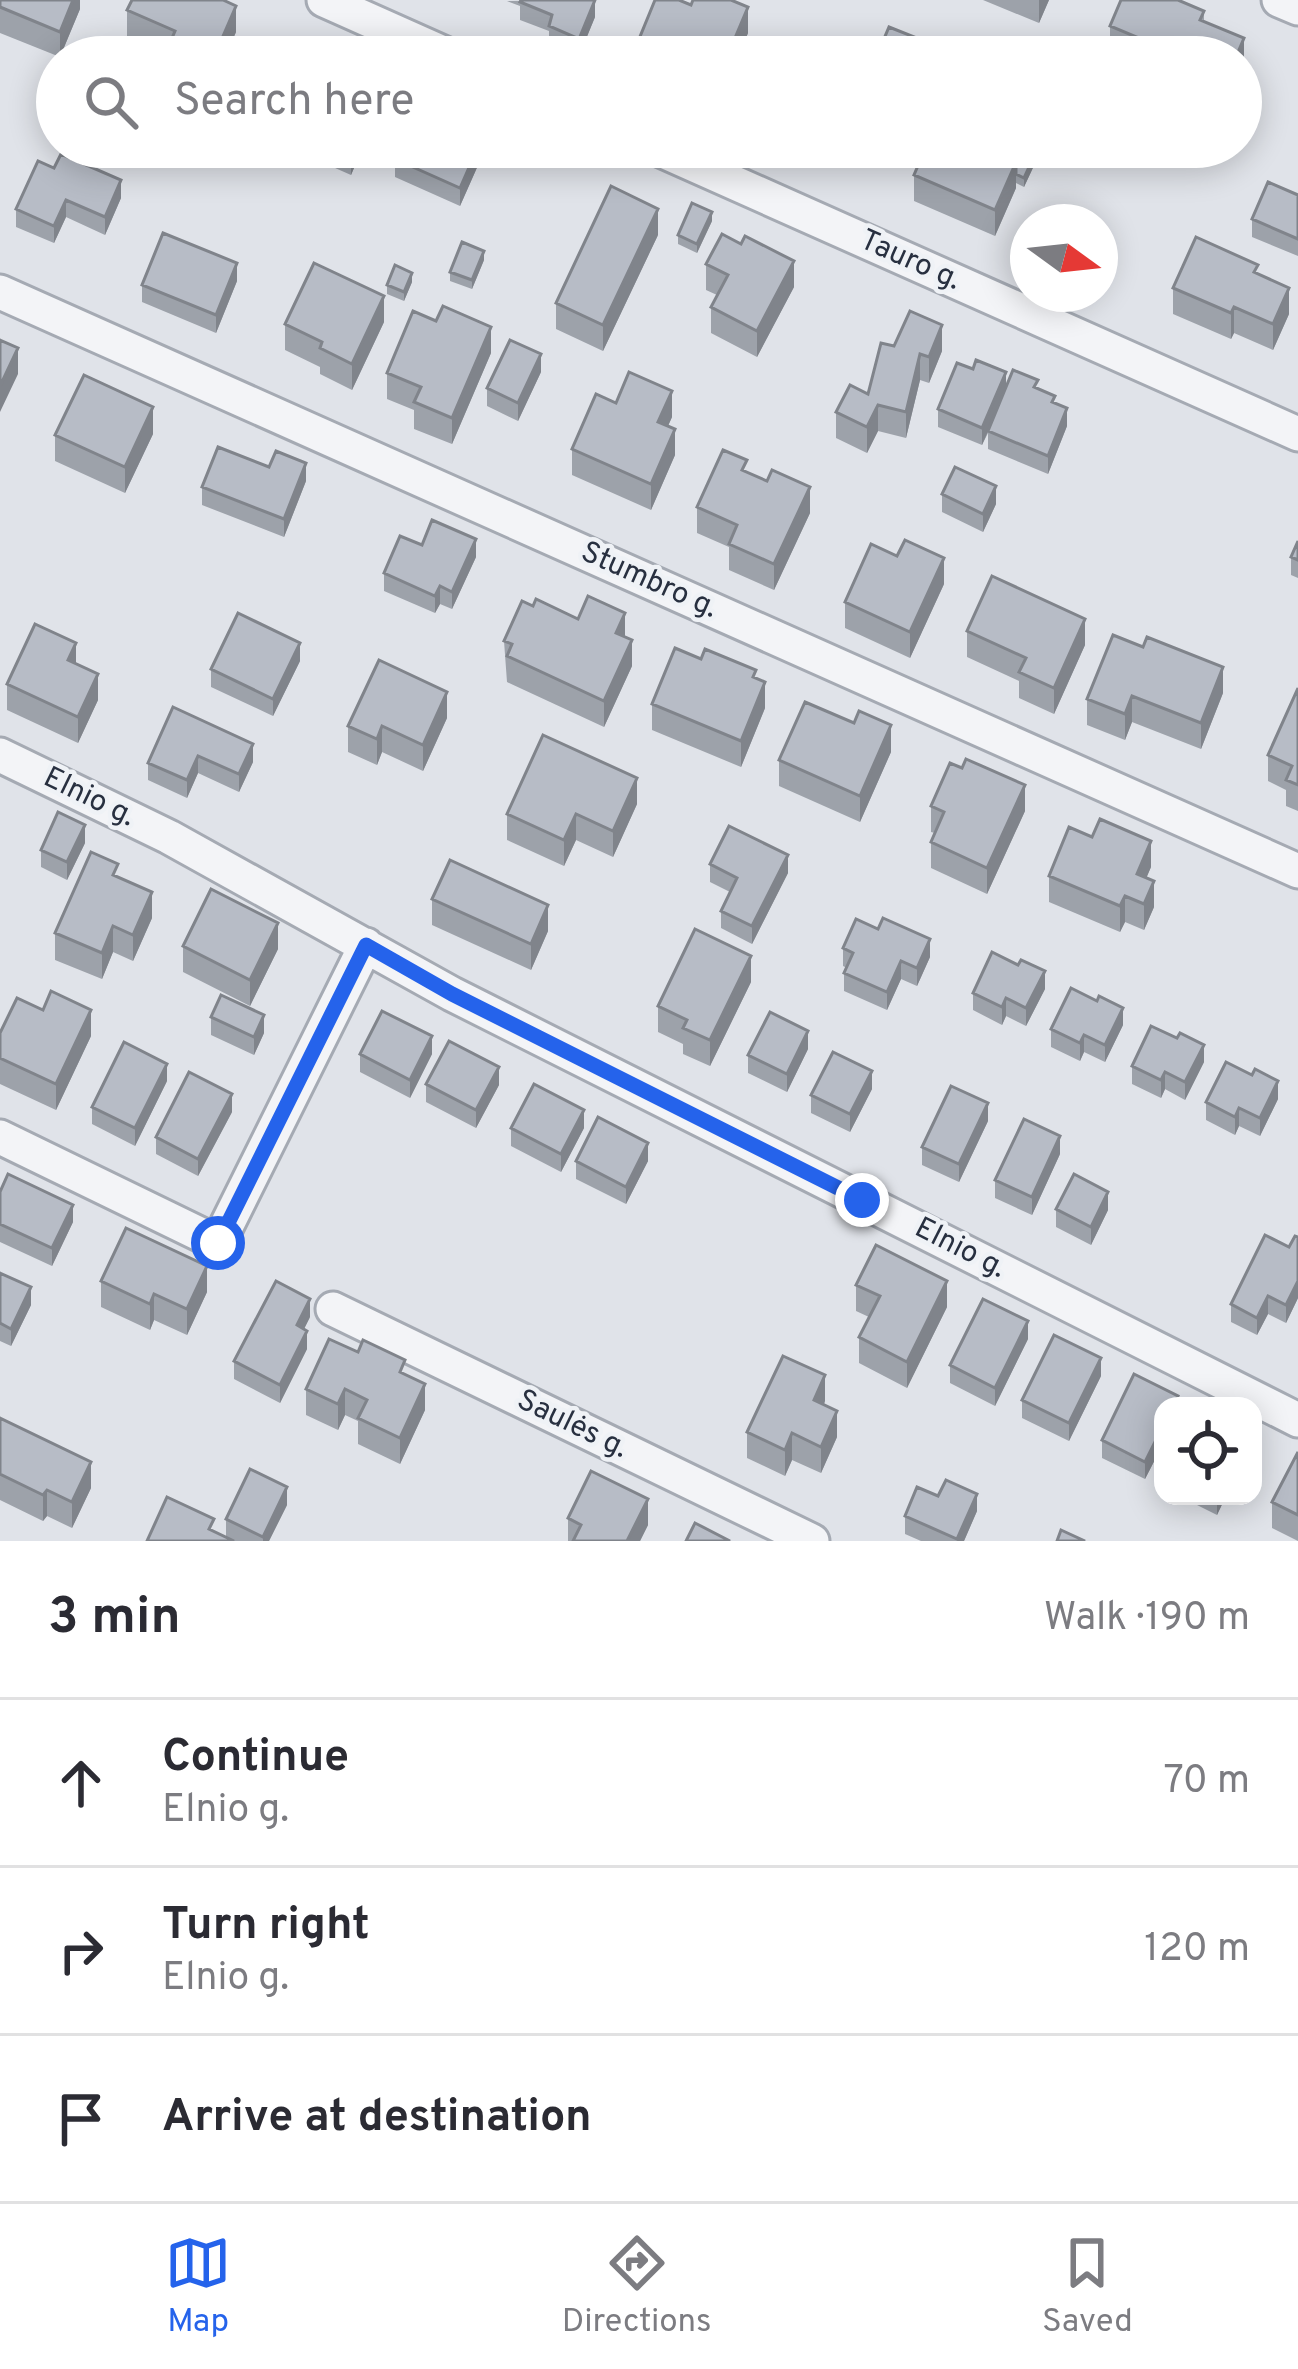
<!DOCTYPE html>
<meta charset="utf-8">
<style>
:root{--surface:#fff;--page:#f7f7f7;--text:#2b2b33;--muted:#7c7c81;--line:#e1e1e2;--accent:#2563eb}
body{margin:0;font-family:Overpass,sans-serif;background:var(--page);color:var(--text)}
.controls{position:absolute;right:36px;bottom:36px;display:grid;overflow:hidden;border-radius:24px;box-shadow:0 6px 30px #0003}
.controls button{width:108px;height:108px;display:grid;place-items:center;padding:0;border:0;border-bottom:3px solid var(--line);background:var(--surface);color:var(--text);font:60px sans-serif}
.compass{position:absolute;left:1010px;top:204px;width:108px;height:108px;border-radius:50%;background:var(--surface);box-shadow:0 6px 30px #0003;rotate:105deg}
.stop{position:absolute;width:36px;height:36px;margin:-27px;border:9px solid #2563eb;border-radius:50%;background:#fff}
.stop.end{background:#2563eb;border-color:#fff;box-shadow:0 3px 12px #0008}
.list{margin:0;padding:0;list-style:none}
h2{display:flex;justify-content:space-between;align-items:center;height:156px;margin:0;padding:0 48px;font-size:51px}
h2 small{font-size:39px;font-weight:400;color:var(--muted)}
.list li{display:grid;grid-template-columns:78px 1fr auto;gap:36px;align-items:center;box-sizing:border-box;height:168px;padding:0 48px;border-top:3px solid var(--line)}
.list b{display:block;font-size:45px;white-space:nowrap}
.list p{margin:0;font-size:39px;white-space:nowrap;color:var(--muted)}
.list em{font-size:39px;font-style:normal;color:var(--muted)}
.icon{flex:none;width:66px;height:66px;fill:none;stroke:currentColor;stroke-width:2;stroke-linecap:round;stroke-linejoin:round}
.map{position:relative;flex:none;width:1298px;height:1541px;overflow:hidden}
.search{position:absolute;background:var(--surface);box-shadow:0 6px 30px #0003;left:36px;right:36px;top:36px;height:132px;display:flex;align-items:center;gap:30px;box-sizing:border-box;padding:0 42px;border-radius:66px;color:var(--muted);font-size:45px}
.sheet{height:660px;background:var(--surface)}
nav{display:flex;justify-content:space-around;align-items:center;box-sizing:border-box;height:168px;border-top:3px solid var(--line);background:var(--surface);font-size:33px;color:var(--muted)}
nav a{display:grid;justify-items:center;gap:6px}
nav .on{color:var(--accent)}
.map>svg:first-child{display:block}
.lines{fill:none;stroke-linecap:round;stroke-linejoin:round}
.minor-casing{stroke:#a5aab3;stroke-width:39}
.minor{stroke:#f3f4f7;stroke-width:33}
.wall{fill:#9da2aa}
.shaded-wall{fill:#80848b}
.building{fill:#b7bcc6;stroke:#80848b;stroke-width:3}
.route{stroke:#2563eb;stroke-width:15}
.labels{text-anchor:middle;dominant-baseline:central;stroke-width:9;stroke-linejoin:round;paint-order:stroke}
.street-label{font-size:30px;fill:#283040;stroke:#eff2f6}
</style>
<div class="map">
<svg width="1298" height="1541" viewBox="0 0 1298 1541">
<rect width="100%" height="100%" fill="#e0e3e9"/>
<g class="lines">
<g class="minor-casing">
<path id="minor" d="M324,0L452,57
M1279,0L1298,8
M654,147L1298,434
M0,292L1298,871
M0,755L169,837L452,994L1298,1420
M0,1137L218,1243L366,945
M333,1309L812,1541"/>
</g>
<use href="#minor" class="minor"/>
</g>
<path class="wall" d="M0,0H80V9L60,57L0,33Z
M595,0V17L579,56L549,44V31L520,20V6L507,1Z
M983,0H1049L1039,23Z
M1121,0H1178L1204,11V22L1244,38V64L1241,71V57H1122L1110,52V26Z
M691,5L748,33L738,57H637V44Z
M127,10L236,32L225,57H164L166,53L127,36Z
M881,46L917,47L913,57H885L881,56Z
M326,147H363L351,175L326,164Z
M483,147V154L460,206L395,177V159Z
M793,147H837L830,163Z
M848,147H866L863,154Z
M1038,157L1024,187L1016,183V188L995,236L914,201V175L1005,158Z
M38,161L121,198L105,235L66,217L54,243L16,227V209Z
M1298,195V256L1252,237V219Z
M712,221L697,253L678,244V235Z
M658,235L603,351L556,329V303Z
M741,244L794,287L757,357L711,333V307L717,295L706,290V264Z
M484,260L472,289L450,281V272Z
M1258,274L1289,314L1273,350L1234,333L1231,339L1173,314V288Z
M237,281L216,333L142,302V285Z
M412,282L404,301L387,294V285Z
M384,322L352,390L320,374V367L285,350V324Z
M894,346L942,351L929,383L920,380L906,438L878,431L867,453L836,438V412L868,394Z
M491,353L452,444L414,429V410L387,399V373Z
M541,372L518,421L487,406V388Z
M1006,387L1038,389L1055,403L1067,426L1048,474L988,449V433L982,445L938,427V409Z
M616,403L672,417L668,426L675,455L651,510L572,475V449Z
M153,434L125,493L55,461V435Z
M747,472L810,513L774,590L729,570V547L697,533V507Z
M306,481L284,537L202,505V487Z
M942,494L996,504L983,532L942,512Z
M1298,541V578L1291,575V557Z
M422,545L476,557L452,609L440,604L435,613L384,591V573Z
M944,584L910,658L845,628V602Z
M533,606L578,619L625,637L632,666L604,727L507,682L504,641Z
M967,631L1085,645L1054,714L1019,698V681L967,657Z
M701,659L756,679L765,708L741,767L652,730V704Z
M300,661L273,716L211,687V669Z
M76,664L98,700L78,743L7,710V684Z
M1298,688V811L1286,806V790L1268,781V755Z
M1223,693L1201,749L1132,722L1125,740L1087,725V699Z
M173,707L253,762L239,792L198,773L187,798L148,780V763Z
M447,718L423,771L382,752L377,765L348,752V726Z
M891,752L860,822L779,786V760Z
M637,804L613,857L576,840L564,866L507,840V814Z
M931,806L1025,811L987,894L931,868V842L935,833L931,832Z
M85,843L67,880L41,867V850Z
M710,864L788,873L752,944L721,928V911L730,892L710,882Z
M1151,867L1146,878L1154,907L1144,930L1125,922L1120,932L1049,902V876Z
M118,877L152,918L133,961L113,952L102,979L55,960V933Z
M432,899L548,931L531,970L432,925Z
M183,946L278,949L250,1006L183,972Z
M843,948L930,957L917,986L901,979L887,1010L844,991V973L847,968L843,966Z
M751,982L710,1066L683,1054V1044L658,1032V1006Z
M1045,989L1026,1026L1006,1016L1002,1025L973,1010V993Z
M211,1017L264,1033L254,1055L211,1035Z
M1123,1025L1105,1062L1084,1052L1080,1061L1051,1047V1029Z
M0,1033L91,1036L56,1110L0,1084Z
M808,1049L787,1092L748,1073V1055Z
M360,1054H432L410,1098L360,1072Z
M1204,1062L1185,1100L1165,1089L1161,1098L1132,1084V1066Z
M167,1081L135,1146L92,1124V1107Z
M426,1084L499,1085L476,1128L426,1102Z
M872,1089L850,1132L811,1113V1095Z
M1278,1099L1260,1136L1239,1126L1235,1135L1206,1120V1102Z
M232,1112L198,1176L156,1154V1137Z
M988,1121L959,1182L922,1165V1147Z
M511,1128H584L561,1172L511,1146Z
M1060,1154L1032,1215L995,1198V1180Z
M576,1161H648L626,1204L576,1179Z
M0,1192L73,1222L52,1266L0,1242Z
M1056,1209L1108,1210L1091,1245L1056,1227Z
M1298,1237V1298L1286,1323L1268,1314L1257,1335L1231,1322V1304Z
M0,1273L31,1305L11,1346L0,1341Z
M101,1281L207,1292L187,1335L154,1320L150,1330L101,1307Z
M856,1285L947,1307L907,1388L859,1363V1337L869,1317L856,1311Z
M310,1317L304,1329L307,1349L280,1403L234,1379V1361Z
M1028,1339L995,1406L950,1383V1365Z
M405,1374L425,1410L400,1464L358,1444V1421L345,1415L338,1430L306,1415V1389Z
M1134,1374L1178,1396V1406H1163V1444L1145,1479L1102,1458V1440Z
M1101,1376L1069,1441L1022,1418V1400Z
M825,1401L824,1405L837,1437L821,1473L792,1460L785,1476L747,1458V1432Z
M0,1418L91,1488L72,1528L47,1516L43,1521L0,1500Z
M1298,1452V1541L1272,1528V1502Z
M938,1496L977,1511L964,1541H921L905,1534V1516Z
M1179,1496H1226L1217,1515Z
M287,1505L269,1541H234L226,1537V1519Z
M568,1518L648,1525L640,1541H568Z"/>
<path class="shaded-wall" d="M73,0H80V9L60,57V32Z
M595,0V17L579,56V39Z
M1039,0H1049L1039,23Z
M236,6V32L225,57H214Z
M748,7V33L738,57H727Z
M1244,38V64L1241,71V57H1236Z
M355,147H363L351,175V157Z
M478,147H483V154L460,206V188Z
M830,147H837L830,163Z
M1038,148V157L1024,187V178Z
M1016,162V188L995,236V210Z
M121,180V198L105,235V217Z
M66,200V217L54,243V226Z
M658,209V235L603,351V325Z
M712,212V221L697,253V244Z
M484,251V260L472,289V280Z
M794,261V287L757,357V331Z
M237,263V281L216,333V315Z
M412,273V282L404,301V292Z
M1289,288V314L1273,350V324Z
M384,296V322L352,390V364Z
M1234,307V333L1231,339V313Z
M942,325V351L929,383V357Z
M491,327V353L452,444V418Z
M18,348V374L0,412V386Z
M541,354V372L518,421V403Z
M920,354V380L906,438V412Z
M1006,372V390L982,445V428Z
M672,391V417L658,448V422Z
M878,405V431L867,453V427Z
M153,407V434L125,493V467Z
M1067,408V426L1048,474V456Z
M675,429V455L651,510V484Z
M306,463V481L284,537V519Z
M996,486V504L983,532V514Z
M810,487V513L774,590V564Z
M476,539V557L452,609V592Z
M944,558V584L910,658V632Z
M440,586V604L435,613V596Z
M625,613V639L616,633Z
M1085,619V645L1054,714V688Z
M632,640V666L604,727V701Z
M76,643V669L68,660Z
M300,643V661L273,716V699Z
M1223,667V693L1201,749V723Z
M98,674V700L78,743V717Z
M765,682V708L741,767V741Z
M447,692V718L423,771V745Z
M1132,696V722L1125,740V714Z
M891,725V752L860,822V796Z
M382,726V752L377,765V739Z
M253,744V762L239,792V774Z
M198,756V773L187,798V780Z
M637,778V804L613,857V831Z
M1025,785V811L987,894V868Z
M576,814V840L564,866V840Z
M85,825V843L67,880V862Z
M1151,841V867L1137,900V874Z
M788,855V873L752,944V926Z
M1154,881V907L1144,930V904Z
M152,892V918L133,961V935Z
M1125,896V922L1120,932V906Z
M548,905V931L531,970V944Z
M278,923V949L250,1006V980Z
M113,926V952L102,979V953Z
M930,939V957L917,986V968Z
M751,956V982L710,1066V1040Z
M901,961V979L887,1010V992Z
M1045,971V989L1026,1026V1008Z
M1006,998V1016L1002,1025V1007Z
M1123,1008V1025L1105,1062V1045Z
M91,1010V1036L56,1110V1084Z
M264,1015V1033L254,1055V1037Z
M808,1031V1049L787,1092V1074Z
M1084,1035V1052L1080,1061V1043Z
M432,1036V1054L410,1098V1080Z
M1204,1045V1062L1185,1100V1082Z
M167,1064V1081L135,1146V1128Z
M499,1067V1085L476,1128V1110Z
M872,1071V1089L850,1132V1114Z
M1165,1072V1089L1161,1098V1080Z
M1278,1081V1099L1260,1136V1118Z
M232,1094V1112L198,1176V1159Z
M988,1103V1121L959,1182V1164Z
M1239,1108V1126L1235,1135V1117Z
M584,1110V1128L561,1172V1154Z
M1060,1136V1154L1032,1215V1197Z
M648,1143V1161L626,1204V1187Z
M1108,1192V1210L1091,1245V1227Z
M73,1205V1222L52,1266V1248Z
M207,1266V1292L187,1335V1309Z
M947,1281V1307L907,1388V1362Z
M1298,1281V1298L1286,1323V1305Z
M31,1287V1305L11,1346V1329Z
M154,1294V1320L150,1330V1304Z
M1268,1296V1314L1257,1335V1318Z
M310,1299V1317L297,1343V1325Z
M1028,1321V1339L995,1406V1388Z
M307,1331V1349L280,1403V1385Z
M1101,1358V1376L1069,1441V1423Z
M825,1375V1401L814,1426V1400Z
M425,1384V1410L400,1464V1438Z
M345,1389V1415L338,1430V1404Z
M837,1411V1437L821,1473V1447Z
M1163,1426V1444L1145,1479V1462Z
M792,1433V1460L785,1476V1450Z
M91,1462V1488L72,1528V1502Z
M287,1487V1505L269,1541H263V1537Z
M47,1490V1516L43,1521V1495Z
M977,1494V1511L964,1541H957Z
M1217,1496H1226L1217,1515Z
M648,1499V1525L640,1541H627Z"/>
<path class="building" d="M0,0H73L60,32L0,7Z
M132,0H223L236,6L214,57H164L175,31L127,10Z
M521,0H595L579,39L549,26L552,15L520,2Z
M655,0H679L691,5L693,0H731L748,7L727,57H669L637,44Z
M1121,0H1178L1204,11L1200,20L1244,38L1236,57H1184L1110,26Z
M889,27L917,38L909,57L881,46Z
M282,43L316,57H276Z
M328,147H355L351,157Z
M400,147H478L460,188L395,159Z
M926,147H980L1016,162L995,210L914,175Z
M1010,147L1038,148L1024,178L1016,174V162L1005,158Z
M61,154L121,180L105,217L66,200L54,226L16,209L38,161L54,168Z
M1268,182L1298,195V239L1252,219Z
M611,186L658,209L603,325L556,303Z
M692,203L712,212L697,244L678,235Z
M163,233L237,263L216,315L142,285Z
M722,234L741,244L745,236L794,261L757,331L711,307L728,275L706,264Z
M1196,237L1258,265L1254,272L1289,288L1273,324L1234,307L1231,313L1173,288Z
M462,242L484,251L472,280L450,272Z
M314,263L384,296L352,364L320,348L322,342L285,324Z
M395,265L412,273L404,292L387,285Z
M443,306L491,327L452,418L414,402L421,387L387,373L413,311L436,321Z
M910,311L942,325L929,357L920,354L906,412L878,405L867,427L836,412L850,385L868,394L881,343L894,346Z
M0,340L18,348L0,386Z
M510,340L541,354L518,403L487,388Z
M976,360L1006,372L982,428L938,409L957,363L973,369Z
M1013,370L1038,380L1034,387L1055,396L1052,402L1067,408L1048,456L988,431Z
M629,372L672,391L658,422L675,429L651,484L572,449L596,394L616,403Z
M84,375L153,407L125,467L55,435Z
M218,447L269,467L276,451L306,463L284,519L202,487Z
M723,450L747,460L742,470L767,481L772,470L810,487L774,564L729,544L737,525L697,507Z
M955,467L996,486L983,514L942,494Z
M432,520L476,539L452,592L440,586L435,596L384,573L400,536L422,545Z
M905,540L944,558L910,632L845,602L871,544L897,556Z
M1298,541V560L1291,557Z
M992,576L1085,619L1054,688L1019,672L1026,658L967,631Z
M588,596L625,613L616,633L632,640L604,701L507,656L512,644L504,641L522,601L533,606L536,599L578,619Z
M238,613L300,643L273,699L211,669Z
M35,624L76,643L68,660L98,674L78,717L7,684Z
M1113,635L1143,647L1147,637L1223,667L1201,723L1132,696L1125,714L1087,699Z
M675,648L701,659L705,649L756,670L753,677L765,682L741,741L652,704Z
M379,660L447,692L423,745L382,726L377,739L348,726Z
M1298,688V785L1286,780L1292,766L1268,755Z
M805,702L854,723L859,711L891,725L860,796L779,760Z
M173,707L253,744L239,774L198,756L187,780L148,763Z
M543,735L637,778L613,831L576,814L564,840L507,814Z
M966,759L1025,785L987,868L931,842L944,812L931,806L950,763L962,768Z
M58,812L85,825L67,862L41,850Z
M1100,819L1151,841L1137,874L1154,881L1144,904L1125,896L1120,906L1049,876L1069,827L1092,837Z
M729,826L788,855L752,926L721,911L737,878L710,864Z
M91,852L118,864L113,875L152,892L133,935L113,926L102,953L55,933Z
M450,860L548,905L531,944L432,899Z
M211,889L278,923L250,980L183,946Z
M883,918L930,939L917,968L901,961L887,992L844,973L853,953L843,948L856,919L878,929Z
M695,929L751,956L710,1040L683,1028L687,1020L658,1006Z
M992,952L1018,965L1021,960L1045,971L1026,1008L1006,998L1002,1007L973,993Z
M1071,988L1097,1001L1099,996L1123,1008L1105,1045L1084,1035L1080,1043L1051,1029Z
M51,991L91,1010L56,1084L0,1058V1033L17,998L43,1010Z
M221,995L264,1015L254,1037L211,1017Z
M382,1011L432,1036L410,1080L360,1054Z
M770,1012L808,1031L787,1074L748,1055Z
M1151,1026L1177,1038L1180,1033L1204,1045L1185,1082L1165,1072L1161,1080L1132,1066Z
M449,1041L499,1067L476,1110L426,1084Z
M124,1042L167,1064L135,1128L92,1107Z
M833,1052L872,1071L850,1114L811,1095Z
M1226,1062L1252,1075L1255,1069L1278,1081L1260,1118L1239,1108L1235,1117L1206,1102Z
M189,1072L232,1094L198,1159L156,1137Z
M534,1084L584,1110L561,1154L511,1128Z
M951,1086L988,1103L959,1164L922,1147Z
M598,1117L648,1143L626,1187L576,1161Z
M1024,1119L1060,1136L1032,1197L995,1180Z
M8,1174L73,1205L52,1248L0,1224V1192Z
M1074,1174L1108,1192L1091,1227L1056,1209Z
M126,1228L207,1266L187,1309L154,1294L150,1304L101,1281Z
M1265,1235L1289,1247L1295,1236L1298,1237V1281L1286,1305L1268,1296L1257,1318L1231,1304Z
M876,1245L947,1281L907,1362L859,1337L880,1296L856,1285Z
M0,1273L31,1287L11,1329L0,1323Z
M276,1281L310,1299L297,1325L307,1331L280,1385L234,1361Z
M983,1299L1028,1321L995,1388L950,1365Z
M1054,1335L1101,1358L1069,1423L1022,1400Z
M329,1339L358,1352L363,1340L405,1360L400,1372L425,1384L400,1438L358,1418L367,1400L345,1389L338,1404L306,1389Z
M783,1356L825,1375L814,1400L837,1411L821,1447L792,1433L785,1450L747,1432Z
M1134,1374L1178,1396L1173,1406H1163V1426L1145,1462L1102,1440Z
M0,1418L91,1462L72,1502L47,1490L43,1495L0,1474Z
M1298,1452V1515L1272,1502Z
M250,1469L287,1487L263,1537L226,1519Z
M591,1471L648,1499L627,1541H573L581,1525L568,1518Z
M946,1480L977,1494L957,1539L905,1516L917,1487L938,1496Z
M167,1497L214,1519L209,1529L234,1541H147Z
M695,1523L730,1541H686Z
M1061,1530L1085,1541H1057Z"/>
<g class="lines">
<path class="route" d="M218,1243L366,945L452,994L862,1200"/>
</g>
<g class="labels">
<g class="street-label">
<text transform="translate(910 261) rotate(24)">Tauro g.</text>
<text transform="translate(649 581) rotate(24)">Stumbro g.</text>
<text transform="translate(89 798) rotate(26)">Elnio g.</text>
<text transform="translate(960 1249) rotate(27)">Elnio g.</text>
<text transform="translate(572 1425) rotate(26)">Saulės g.</text>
</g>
</g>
</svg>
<div class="controls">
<button><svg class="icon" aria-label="locate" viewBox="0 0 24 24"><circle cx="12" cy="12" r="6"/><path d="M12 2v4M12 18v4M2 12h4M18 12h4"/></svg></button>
</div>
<svg class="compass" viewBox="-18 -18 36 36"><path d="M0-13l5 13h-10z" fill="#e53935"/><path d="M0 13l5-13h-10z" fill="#7c7c81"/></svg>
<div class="stop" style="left:218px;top:1243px"></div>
<div class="stop end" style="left:862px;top:1200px"></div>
<div class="search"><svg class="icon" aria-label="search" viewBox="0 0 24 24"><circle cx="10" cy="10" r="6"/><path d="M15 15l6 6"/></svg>Search here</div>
</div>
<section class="sheet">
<h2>3 min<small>Walk · 190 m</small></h2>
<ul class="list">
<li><svg class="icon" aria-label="ahead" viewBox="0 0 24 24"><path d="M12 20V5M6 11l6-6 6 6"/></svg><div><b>Continue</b><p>Elnio g.</p></div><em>70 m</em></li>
<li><svg class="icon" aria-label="right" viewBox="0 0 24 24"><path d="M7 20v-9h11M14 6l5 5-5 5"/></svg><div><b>Turn right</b><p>Elnio g.</p></div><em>120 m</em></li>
<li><svg class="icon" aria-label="arrive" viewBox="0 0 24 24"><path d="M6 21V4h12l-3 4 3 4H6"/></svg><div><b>Arrive at destination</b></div></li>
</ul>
</section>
<nav>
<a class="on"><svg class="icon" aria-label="map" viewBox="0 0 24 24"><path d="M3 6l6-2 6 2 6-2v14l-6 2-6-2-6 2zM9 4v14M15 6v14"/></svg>Map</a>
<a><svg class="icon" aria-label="directions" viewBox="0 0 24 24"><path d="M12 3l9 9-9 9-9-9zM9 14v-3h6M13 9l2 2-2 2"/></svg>Directions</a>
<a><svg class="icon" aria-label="saved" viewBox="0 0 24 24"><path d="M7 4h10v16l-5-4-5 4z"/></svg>Saved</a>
</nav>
